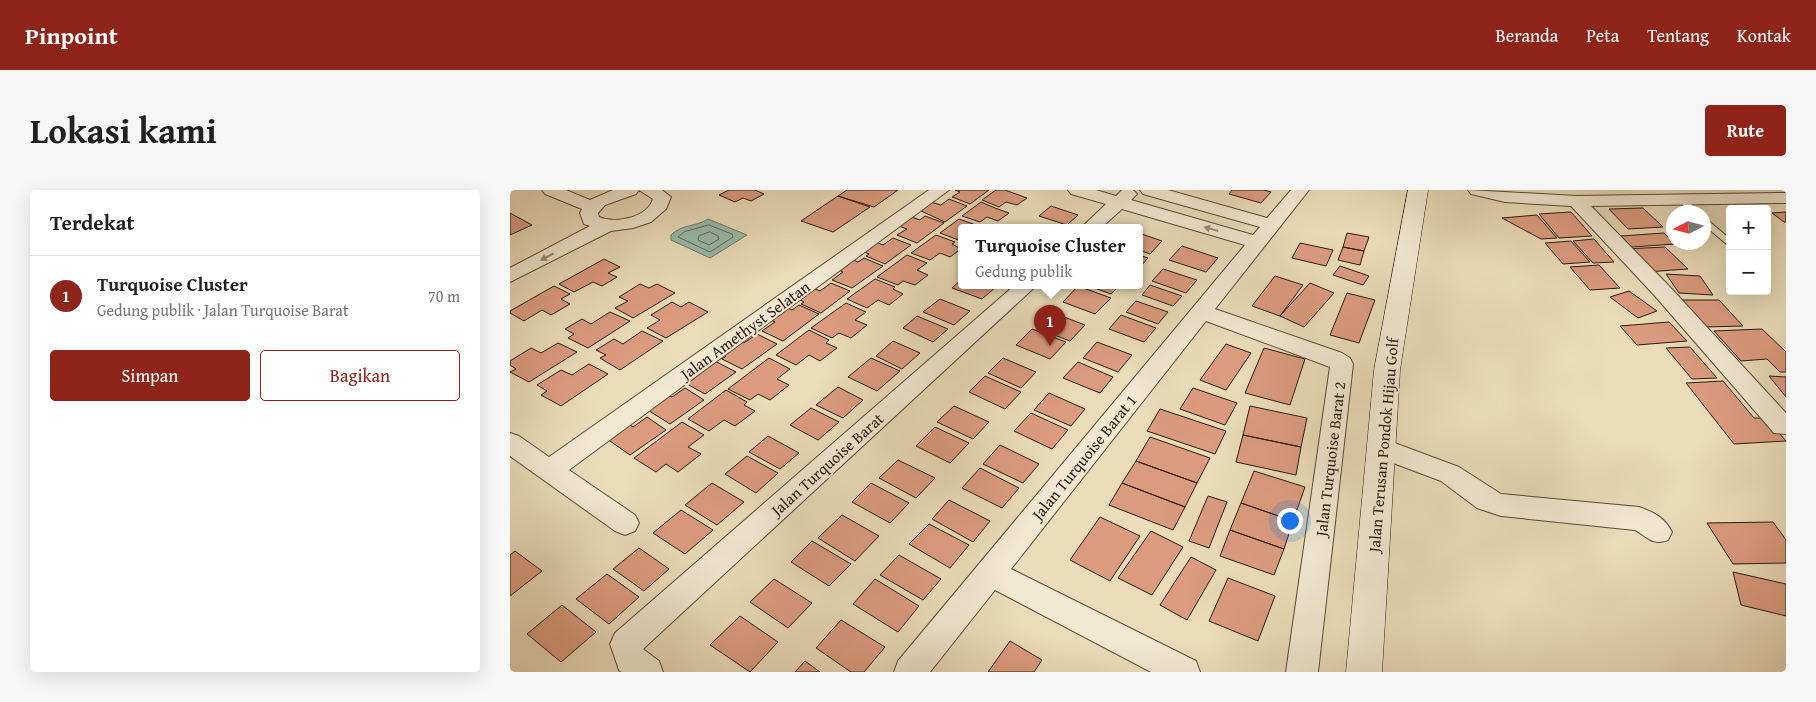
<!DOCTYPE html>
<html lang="id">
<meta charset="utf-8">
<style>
:root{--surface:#fff;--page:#f6f6f6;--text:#222;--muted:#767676;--line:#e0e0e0;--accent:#8f2418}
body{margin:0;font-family:"Gentium Book Plus",serif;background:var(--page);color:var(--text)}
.controls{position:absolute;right:15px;top:15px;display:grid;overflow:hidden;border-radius:5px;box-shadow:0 5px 20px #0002}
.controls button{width:45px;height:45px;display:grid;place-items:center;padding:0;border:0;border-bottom:1px solid var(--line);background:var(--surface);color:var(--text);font:25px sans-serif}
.compass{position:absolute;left:1156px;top:15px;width:45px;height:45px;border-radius:50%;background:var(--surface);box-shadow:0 5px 20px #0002;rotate:264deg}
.you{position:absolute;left:779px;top:330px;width:18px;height:18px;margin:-12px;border:4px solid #fff;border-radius:50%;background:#1a73e8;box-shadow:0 0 0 8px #1a73e833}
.badge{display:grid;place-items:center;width:32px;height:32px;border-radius:50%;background:var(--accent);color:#fff;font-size:16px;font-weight:700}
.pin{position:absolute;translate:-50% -41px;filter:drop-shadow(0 1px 2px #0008)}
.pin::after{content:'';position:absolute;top:26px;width:18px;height:15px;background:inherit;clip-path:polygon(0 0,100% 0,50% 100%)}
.popup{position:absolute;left:448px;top:34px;width:185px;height:65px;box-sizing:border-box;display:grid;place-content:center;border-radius:5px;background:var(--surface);filter:drop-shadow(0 1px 4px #0005);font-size:16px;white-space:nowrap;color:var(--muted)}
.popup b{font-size:19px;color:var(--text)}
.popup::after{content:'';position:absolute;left:50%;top:100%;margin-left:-10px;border:10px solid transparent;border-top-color:var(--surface)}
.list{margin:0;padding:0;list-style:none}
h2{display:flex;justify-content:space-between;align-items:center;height:65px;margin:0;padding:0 20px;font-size:21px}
h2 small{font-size:16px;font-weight:400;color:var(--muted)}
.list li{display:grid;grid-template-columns:32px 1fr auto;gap:15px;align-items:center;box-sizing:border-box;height:80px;padding:0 20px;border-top:1px solid var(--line)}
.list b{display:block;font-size:19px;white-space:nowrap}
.list p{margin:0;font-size:16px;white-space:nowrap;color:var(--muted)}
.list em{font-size:16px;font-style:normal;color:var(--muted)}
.actions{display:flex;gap:10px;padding:15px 20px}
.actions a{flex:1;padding:11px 0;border:1px solid var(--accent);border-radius:5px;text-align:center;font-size:18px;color:var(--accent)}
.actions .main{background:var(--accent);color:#fff}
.map{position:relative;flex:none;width:1276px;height:482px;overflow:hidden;border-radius:5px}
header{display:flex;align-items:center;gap:30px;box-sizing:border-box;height:70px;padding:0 25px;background:var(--accent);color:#fff}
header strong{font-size:24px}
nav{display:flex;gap:28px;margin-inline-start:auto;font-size:18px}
.intro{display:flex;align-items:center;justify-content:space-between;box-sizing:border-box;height:120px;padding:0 30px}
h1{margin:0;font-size:35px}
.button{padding:12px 22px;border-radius:5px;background:var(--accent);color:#fff;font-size:18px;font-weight:700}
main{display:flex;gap:30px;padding:0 30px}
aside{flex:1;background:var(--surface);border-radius:5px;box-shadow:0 5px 20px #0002}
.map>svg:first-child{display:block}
.water{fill:#98bcab;stroke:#6c7b6c}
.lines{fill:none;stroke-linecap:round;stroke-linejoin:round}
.shore{stroke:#626a5c;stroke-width:1}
.building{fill:#db9c7e;stroke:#2b190e}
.lane-casing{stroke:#5b4a39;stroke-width:2}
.street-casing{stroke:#5b4a39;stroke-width:2}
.secondary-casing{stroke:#2b190e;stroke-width:1}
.lane{fill:#f1e8d2;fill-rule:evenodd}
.street{fill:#f1e8d2;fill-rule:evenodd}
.secondary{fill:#f1e8d2;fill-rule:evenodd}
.oneway{fill:#988b7a}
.labels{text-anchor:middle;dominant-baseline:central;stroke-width:4;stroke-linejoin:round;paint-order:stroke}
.street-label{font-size:16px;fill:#2b190e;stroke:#f1e8d2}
</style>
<header>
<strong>Pinpoint</strong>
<nav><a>Beranda</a><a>Peta</a><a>Tentang</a><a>Kontak</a></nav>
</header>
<div class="intro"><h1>Lokasi kami</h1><a class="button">Rute</a></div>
<main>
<aside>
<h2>Terdekat<small></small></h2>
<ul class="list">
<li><span class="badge">1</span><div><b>Turquoise Cluster</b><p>Gedung publik · Jalan Turquoise Barat</p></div><em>70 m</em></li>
</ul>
<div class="actions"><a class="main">Simpan</a><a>Bagikan</a></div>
</aside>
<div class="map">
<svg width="1276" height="482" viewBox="0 0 1276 482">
<rect width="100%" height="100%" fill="#eadcb9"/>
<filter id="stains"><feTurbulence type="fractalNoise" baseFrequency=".004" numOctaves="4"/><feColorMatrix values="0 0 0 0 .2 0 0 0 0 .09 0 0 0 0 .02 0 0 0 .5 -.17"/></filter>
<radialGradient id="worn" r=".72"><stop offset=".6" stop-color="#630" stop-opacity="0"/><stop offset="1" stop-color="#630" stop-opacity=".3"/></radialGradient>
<path class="water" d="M198,29L237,45L200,68L161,50V45C172,34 186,37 198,29Z"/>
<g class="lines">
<path class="shore" d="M199,35L222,44L223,47L200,62L168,47L174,42Z
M200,42L208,46L209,49L199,55L188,50L189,46Z"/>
</g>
<path class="building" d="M219,0H245L254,4L241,11L233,8L225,12L209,5Z
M337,0H388L364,17L328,6Z
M445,0H479L460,14L442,7L450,2Z
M486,0H495L517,8L507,15L496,12L489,17L472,10Z
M722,0H754L761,2L751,13L719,4Z
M328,6L360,17L323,42L291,31Z
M439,9L457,16L435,32L409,20L421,12L431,15Z
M471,12L485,18L499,23L488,31L477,27L470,32L452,26Z
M541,16L568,25L557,35L529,26Z
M1133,18L1153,37L1118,39L1099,19Z
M1061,22L1082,46L1049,48L1029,24Z
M1276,22V32H1274L1262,23Z
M0,23L22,35L0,45Z
M1027,25L1047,48L1031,49L992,28Z
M399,26L410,30L415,26L434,33L407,53L387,45L397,39L386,35Z
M449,29L466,35L451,37V51L430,43Z
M629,43L652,51L640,64L629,60Z
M837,43L859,47L854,61L833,57Z
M1154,43L1165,54L1122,57L1111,46Z
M426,45L445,52L442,54L451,59L440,67L430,63L420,70L401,63Z
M383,48L401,55L375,74L356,66L359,64L350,60L363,51L373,55Z
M1084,49L1104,72L1083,73L1063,51Z
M1061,51L1080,72L1053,74L1035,53Z
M790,53L823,60L816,76L782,68Z
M672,56L708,68L696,82L659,70Z
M833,57L854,61L850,75L828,70Z
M1155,57L1178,79L1136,82L1114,59Z
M397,65L417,73L407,80L418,85L405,95L393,91L388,95L367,87Z
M629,65L638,68L629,78Z
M337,67L348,72L354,68L373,76L342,98L322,90L333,82L322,77Z
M94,69L110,77L98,83L107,87L92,96L83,92L64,102L49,94Z
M1089,75L1110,98L1080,100L1060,77Z
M830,76L859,86L853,95L823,85Z
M653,79L687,90L676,103L642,91Z
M1156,84L1190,86L1203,105L1169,103Z
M765,86L793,95L770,126L742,116Z
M365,89L385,97L383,99L393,104L379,115L368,110L357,118L337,109Z
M451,90V95L487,96L472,109L442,98Z
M321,93L340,101L311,123L291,114L294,112L285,107L300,96L310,101Z
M800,93L824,103L794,137L770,126Z
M130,94L139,98L147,94L165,103L123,128L105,118L118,111L109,107Z
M576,95H610L601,104Z
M640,95L672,106L663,116L632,105Z
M44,96L60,104L51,109L60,114L41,125L32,120L14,131L0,123V121Z
M568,96L601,108L585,124L553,112Z
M1119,101L1147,121L1128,128L1100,107Z
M837,103L865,110L849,153L820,145Z
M430,109L460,121L444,135L413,122Z
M1172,110H1209L1233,136L1195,137Z
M626,111L658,122L648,134L616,122Z
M162,112L171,117L179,112L198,122L156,148L137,138L150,130L141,125Z
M336,113L356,122L345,130L357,135L341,148L329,143L322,148L301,138Z
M271,115L282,120L289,115L309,124L273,151L252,141L265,132L254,127Z
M100,122L120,131L78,158L58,148L64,144L55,139L72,129L81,134Z
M541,122L575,135L560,151L526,138Z
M611,125L646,138L634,152L599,139Z
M407,126L438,139L423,152L393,138Z
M1159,132L1177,151L1127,155L1110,136Z
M522,139L556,152L540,169L506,155Z
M1252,139L1276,162V182H1270L1257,169L1231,171L1204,141Z
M299,140L319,150L316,153L327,158L310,171L299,165L286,175L266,165Z
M132,141L153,151L110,180L90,168L96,165L86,160L104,149L113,154Z
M247,144L267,154L232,179L212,169L216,166L206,161L224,148L234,153Z
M383,151L410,163L392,179L366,166Z
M587,152L622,165L608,182L573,168Z
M48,153L67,162L19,192L0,182L6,179L0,175V171L21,158L31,163Z
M716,154L741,163L716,200L690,190Z
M1180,157L1207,188L1182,189L1156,158Z
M754,158L795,169L780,215L735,203Z
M259,168L280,179L267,189L279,195L260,210L248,204L240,210L218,199Z
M361,168L390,181L367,201L338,187Z
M493,168L526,182L511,198L478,183Z
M201,169L226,182L195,204L177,194L186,187L180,182Z
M568,172L603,187L590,203L553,188Z
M79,174L98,184L51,216L31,205L37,201L27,195L51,180L62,185Z
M475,186L511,202L495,219L459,202Z
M1259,186L1276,187V207Z
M1213,191L1244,228H1256L1276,251L1224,254L1176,193Z
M328,197L353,210L333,228L306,215Z
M175,198L194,210L160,234L133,217L154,204L162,207Z
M683,198L727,213L715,235L670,219Z
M216,200L237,212L234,215L245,221L225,236L214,230L199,241L178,229Z
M539,203L575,219L561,236L524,220Z
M444,216L479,232L463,249L427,232Z
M740,216L797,228L791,257L733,245Z
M301,218L329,232L308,250L280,235Z
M650,219L716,241L705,264L637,241Z
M521,223L558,240L542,259L504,241Z
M137,227L156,240L120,265L90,244L112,230L123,237Z
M172,232L194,245L178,257L191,264L168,282L156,274L146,282L124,268Z
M425,237L459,253L440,273L406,256Z
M733,245L791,257L786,285L726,272Z
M258,246L289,263L270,279L239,262Z
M640,247L700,268L687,293L626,271Z
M490,255L529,274L513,293L473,274Z
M237,266L268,283L246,303L215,284Z
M388,270L425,288L406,308L369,288Z
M626,271L687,293L675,317L612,293Z
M470,278L509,298L492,318L452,298Z
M744,281L795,297L783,331L731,313Z
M202,293L234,312L207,335L175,315Z
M361,293L399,313L380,333L342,312Z
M612,293L675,317L663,340L599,315Z
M698,306L717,312L699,358L679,351Z
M439,310L480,331L463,352L422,329Z
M731,313L783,331L774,359L720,340Z
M171,320L203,340L175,364L143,343Z
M332,325L369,346L345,371L308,348Z
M590,327L630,346L600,391L560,370Z
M1263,332L1276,350V373L1223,374L1197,333Z
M419,334L459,355L440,378L399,354Z
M720,340L774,359L764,385L710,366Z
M641,341L673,357L642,405L608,388Z
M302,351L341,374L319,396L281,372Z
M129,358L159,379L134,401L103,379Z
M5,361L32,381L0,406V365Z
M389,365L431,389L413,410L370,385Z
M681,367L706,380L677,430L650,415Z
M1223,382L1276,394V426L1231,415Z
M97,384L129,407L99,434L66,409Z
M718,388L765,406L748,451L699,431Z
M264,389L302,413L278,438L240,412Z
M365,389L409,416L388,442L343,414Z
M52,415L86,442L51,472L17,444Z
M230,426L268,452L240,482L200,455Z
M331,430L375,457L354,482H341L306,458Z
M500,451L532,470L524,482H478Z
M295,471L310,482H285Z"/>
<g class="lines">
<g class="lane-casing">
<path id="lane" d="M1172,7L1175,8L1189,22H1180L1168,10Z
M1194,27L1220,49V57L1194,35Z"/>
</g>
<g class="street-casing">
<path id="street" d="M32,0H56L80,10L103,0H129L126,4L95,15L88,23L89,27C105,34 137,28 143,9L129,0H152L161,7L156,19L141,32L123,38L101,41L0,92V78L80,36L74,34L70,23L72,19L35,4Z
M419,0H439L59,280L125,325L129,333L125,341L115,345L105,341L0,266V243L9,246L39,267Z
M558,0H586L606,6L612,0H623L627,4L621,10L743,45L750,37L633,4L630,0H658L757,28L781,0H799L705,119L832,163L840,168L843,174L808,482H776L820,177L696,131L501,379L686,471L690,482H641L485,400L420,482H384L388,471L735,55L612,19L592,37H572L596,14L561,4Z
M958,0L1066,6L1276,3V13L1081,16L1159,96L1276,223V244L1264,243L1145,106L1061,16L995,12L961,4Z
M505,95H527L133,459L149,471L153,482H111L109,480L100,454L105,443Z
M871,248L949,277L991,304L1129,317C1144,322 1155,328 1162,342L1158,350C1142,356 1138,347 1125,340L991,326L967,318L931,291L862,265L858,258L862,251Z"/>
</g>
<g class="secondary-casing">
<path id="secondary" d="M898,0H918L890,180L872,482H836L864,180Z"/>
</g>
<use href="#lane" class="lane"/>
<use href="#street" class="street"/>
<use href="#secondary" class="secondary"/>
</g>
<defs><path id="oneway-solid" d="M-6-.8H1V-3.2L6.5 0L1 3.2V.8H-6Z" transform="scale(1.25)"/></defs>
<g class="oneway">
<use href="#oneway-solid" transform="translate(701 39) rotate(-164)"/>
<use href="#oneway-solid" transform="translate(37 67) rotate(152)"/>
</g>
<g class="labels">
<g class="street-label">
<text transform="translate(235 140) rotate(-36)">Jalan Amethyst Selatan</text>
<text transform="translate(873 255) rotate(-85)">Jalan Terusan Pondok Hijau Golf</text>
<text transform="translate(574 267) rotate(-51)">Jalan Turquoise Barat 1</text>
<text transform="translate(820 269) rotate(-83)">Jalan Turquoise Barat 2</text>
<text transform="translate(317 274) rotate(-42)">Jalan Turquoise Barat</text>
</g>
</g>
<rect width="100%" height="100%" filter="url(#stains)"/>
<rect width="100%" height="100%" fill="url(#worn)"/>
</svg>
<div class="controls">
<button>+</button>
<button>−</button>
</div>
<svg class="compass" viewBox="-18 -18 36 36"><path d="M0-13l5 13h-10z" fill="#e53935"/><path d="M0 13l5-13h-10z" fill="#767676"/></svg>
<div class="you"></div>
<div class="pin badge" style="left:540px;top:156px">1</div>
<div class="popup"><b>Turquoise Cluster</b>Gedung publik</div>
</div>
</main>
